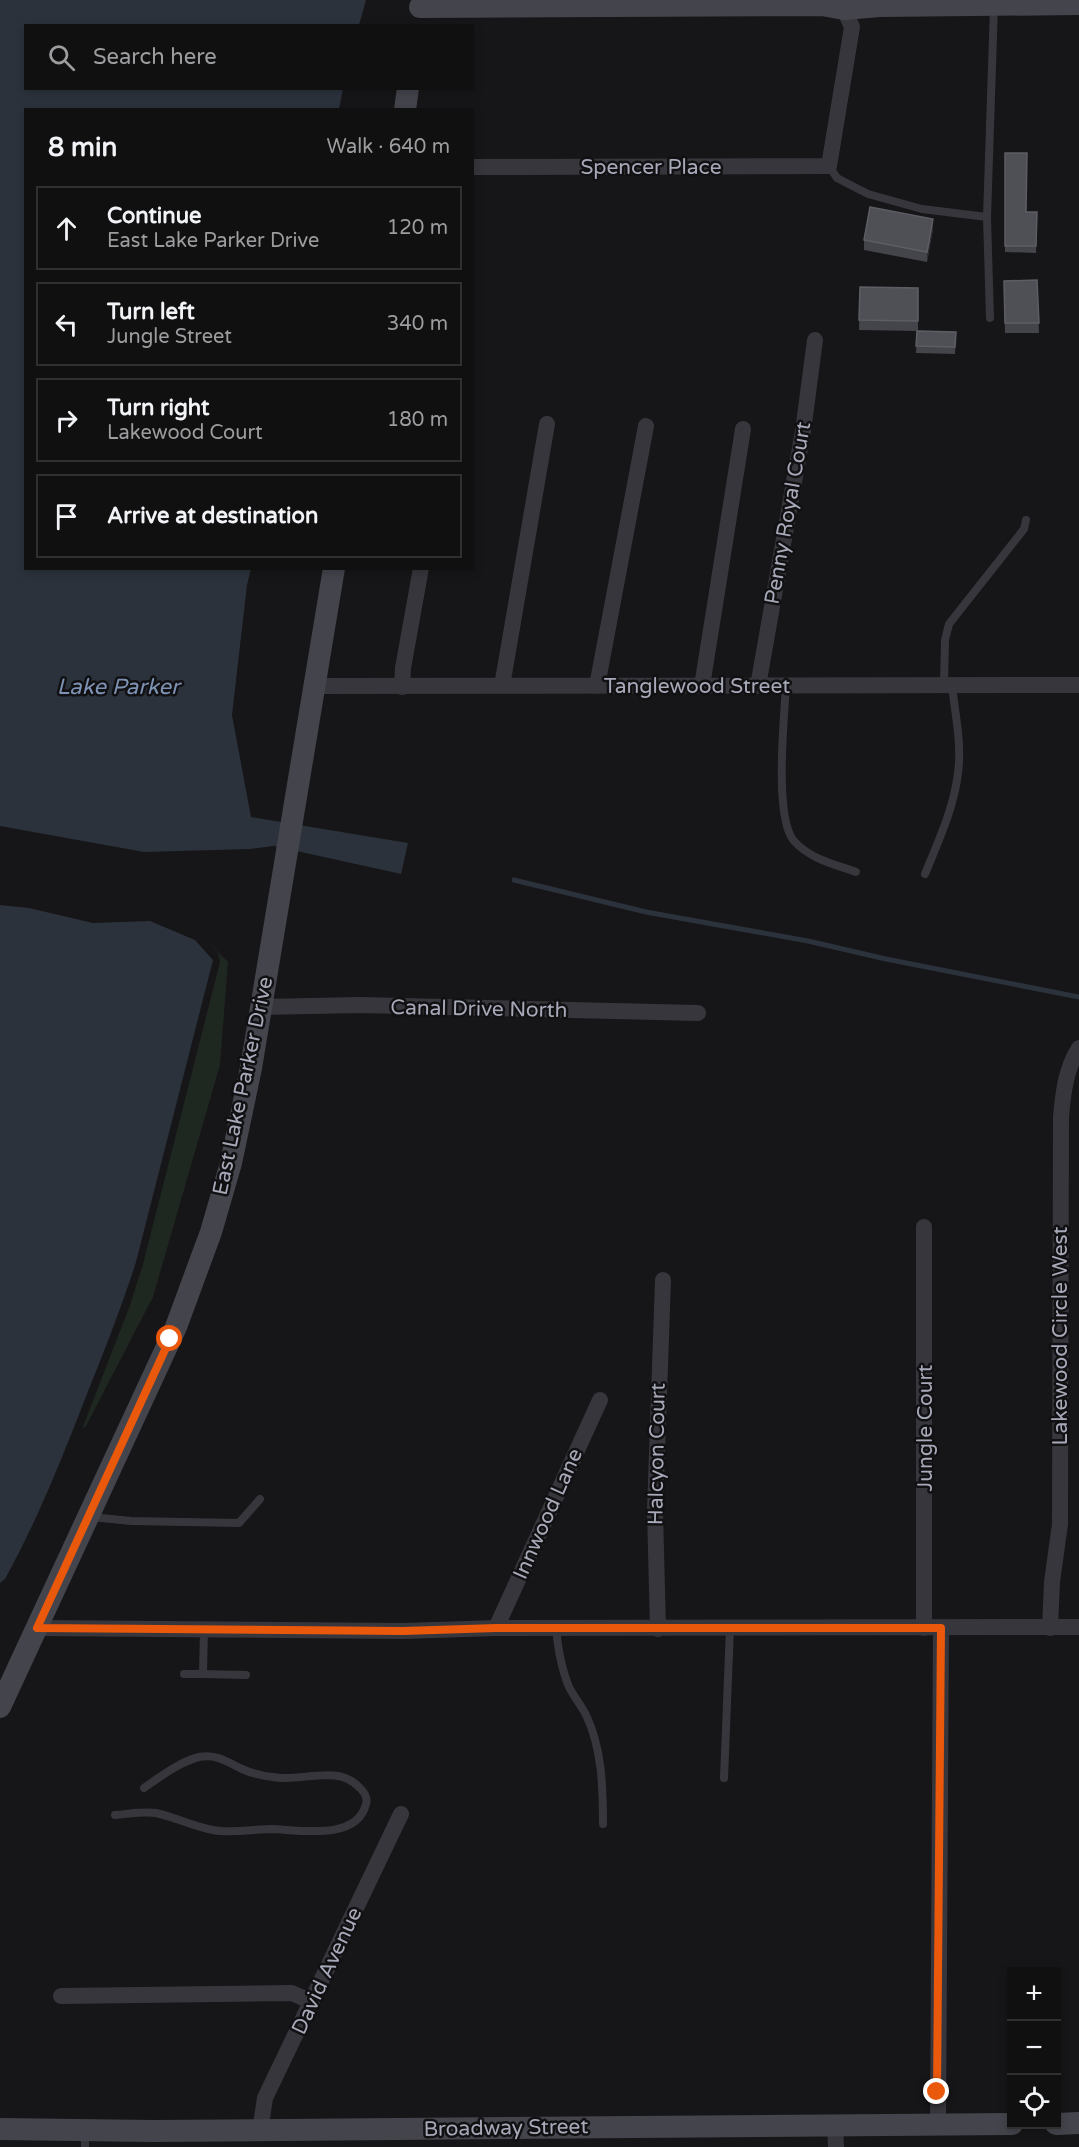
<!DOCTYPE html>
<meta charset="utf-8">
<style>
:root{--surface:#101011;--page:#19191a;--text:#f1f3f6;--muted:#9c9d9f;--line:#303031}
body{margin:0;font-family:"Varela Round",sans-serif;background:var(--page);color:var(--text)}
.controls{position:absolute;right:18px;bottom:18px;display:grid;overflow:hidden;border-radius:0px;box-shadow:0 3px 9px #0003}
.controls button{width:54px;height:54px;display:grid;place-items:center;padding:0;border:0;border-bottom:2px solid var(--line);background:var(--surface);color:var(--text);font:30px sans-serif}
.stop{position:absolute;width:18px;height:18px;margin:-14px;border:4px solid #ea580c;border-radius:50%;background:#fff}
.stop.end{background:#ea580c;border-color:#fff;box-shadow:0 2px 6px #0008}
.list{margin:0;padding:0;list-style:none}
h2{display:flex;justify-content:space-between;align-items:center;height:78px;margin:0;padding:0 24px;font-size:26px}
h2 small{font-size:20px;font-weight:400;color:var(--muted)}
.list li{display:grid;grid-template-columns:39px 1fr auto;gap:18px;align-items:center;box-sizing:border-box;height:84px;margin:0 12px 12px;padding:0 12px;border:2px solid var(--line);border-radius:0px}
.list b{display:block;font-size:22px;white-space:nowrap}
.list p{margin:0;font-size:20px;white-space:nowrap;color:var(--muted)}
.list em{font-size:20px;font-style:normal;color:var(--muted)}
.icon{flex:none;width:33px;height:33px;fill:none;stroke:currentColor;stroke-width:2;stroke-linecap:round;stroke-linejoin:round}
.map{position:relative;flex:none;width:1079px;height:2147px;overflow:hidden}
.search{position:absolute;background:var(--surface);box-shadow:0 3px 9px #0003;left:24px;top:24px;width:450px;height:66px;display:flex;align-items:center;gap:15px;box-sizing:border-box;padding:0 21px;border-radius:0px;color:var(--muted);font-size:22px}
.panel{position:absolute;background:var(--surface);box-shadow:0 3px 9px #0003;left:24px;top:108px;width:450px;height:462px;border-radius:0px}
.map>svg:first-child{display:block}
.green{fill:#1f2721}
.water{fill:#2b323c}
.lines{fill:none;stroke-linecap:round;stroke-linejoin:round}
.stream{stroke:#2b323c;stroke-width:5}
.lane{stroke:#36363c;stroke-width:8}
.street{stroke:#36363c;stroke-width:16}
.secondary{stroke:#44454c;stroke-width:22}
.wall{fill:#44454a}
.shaded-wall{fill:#2d2d31}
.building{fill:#4f4f56;stroke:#5d5d65;stroke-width:1.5}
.route{stroke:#ea580c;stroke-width:8}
.labels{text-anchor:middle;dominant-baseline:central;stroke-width:5;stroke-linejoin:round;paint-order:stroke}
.street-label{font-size:21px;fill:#a7a9b8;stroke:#111012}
.water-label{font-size:22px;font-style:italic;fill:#7d92b4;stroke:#111012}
</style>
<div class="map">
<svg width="1079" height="2147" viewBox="0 0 1079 2147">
<rect width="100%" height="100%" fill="#161517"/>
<path class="green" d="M205,939L228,962L220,1065L153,1297L86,1426L82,1429L130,1305L143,1264L220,962L218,953Z"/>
<path class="water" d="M0,0H366L359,25L26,26V88L343,89L339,109L26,110V568L251,569L247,585L232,715L251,817L408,843L401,874L274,846L250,849L144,852L0,826Z
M0,905L29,908L93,923L150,921L195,940L213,960L136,1262C121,1309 103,1354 85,1399C61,1461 37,1521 5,1579L0,1583Z"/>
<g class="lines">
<path class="stream" d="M514,880L646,912L808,941L886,959L1079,997"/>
<path class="lane" d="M829,166L837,178L868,194L922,209L987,217L990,318
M987,217L994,6
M944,685L945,640L949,624L1024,529L1026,520
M786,686C784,718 774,818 794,841C810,859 834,864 856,872
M925,874C938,842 954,808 958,773C962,744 955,714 952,685
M91,1517L131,1521L239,1523L260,1499
M556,1628C558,1649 561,1668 569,1687C574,1697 581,1705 586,1715C602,1748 603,1788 603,1824
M204,1630L203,1674L246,1675
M184,1674H203
M724,1778L730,1628
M115,1815C128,1814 143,1811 156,1813C175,1817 194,1827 213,1830C232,1834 253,1829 272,1829C300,1830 357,1841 366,1804C368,1798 365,1793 360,1788C337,1763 301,1783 273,1777C263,1776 251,1773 242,1769C227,1762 217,1754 199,1757C179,1762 160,1777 144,1788
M85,2131V2147"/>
<path class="street" d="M472,167L829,166L852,27L844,9L836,3
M315,686L1079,685
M502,686L547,424
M597,686L646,426
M702,686L743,429
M758,686L803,431L815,340
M402,687L403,668L421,568
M261,1007L360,1005L698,1013
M924,1227V1628
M37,1628L403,1631L496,1628L1079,1627
M496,1628L600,1400
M1050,1628L1052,1582L1060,1524L1061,1117C1063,1093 1066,1068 1079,1048
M658,1629L655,1511L663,1280
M61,1996L292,1993L312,2002
M835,2124L836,2147
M938,2124L941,1628
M260,2131L265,2098L401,1814"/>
<path class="secondary" d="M420,7L822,5L844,9L880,6L1079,4
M405,110L408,88
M0,1707L176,1327L211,1232L231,1163L251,1068L334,568
M1056,2124L1079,2123
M0,2129L153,2131L1012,2124"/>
</g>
<path class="wall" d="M1005,153L1026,212H1037L1036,253L1005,252Z
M933,229L927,262L864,250V240Z
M1037,280L1039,333H1005L1004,281Z
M860,287L918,288V331L859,330Z
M917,331L956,332L955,354L916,353Z"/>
<path class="shaded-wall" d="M933,219V229L927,262V252Z"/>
<path class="building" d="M1005,153H1027L1026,212H1037L1036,246H1005Z
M870,207L933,219L927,252L864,240Z
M1037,280L1039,323H1005L1004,281Z
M860,287L918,288V321L859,320Z
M917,331L956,332L955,347L916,346Z"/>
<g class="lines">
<path class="route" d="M170,1339L37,1628L403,1631L496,1628H941L937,2092"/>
</g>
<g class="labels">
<g class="street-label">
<text x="651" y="167">Spencer Place</text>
<text transform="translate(788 513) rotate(-80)">Penny Royal Court</text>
<text x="697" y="686">Tanglewood Street</text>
<text transform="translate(479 1009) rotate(1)">Canal Drive North</text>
<text transform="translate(243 1086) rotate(-78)">East Lake Parker Drive</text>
<text transform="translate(1060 1336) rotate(-90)">Lakewood Circle West</text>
<text transform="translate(925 1428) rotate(-90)">Jungle Court</text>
<text transform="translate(657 1454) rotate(-89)">Halcyon Court</text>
<text transform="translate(548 1514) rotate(-66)">Innwood Lane</text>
<text transform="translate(327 1971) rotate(-65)">David Avenue</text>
<text transform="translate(506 2128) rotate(-1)">Broadway Street</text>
</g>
<g class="water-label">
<text x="118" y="687">Lake Parker</text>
</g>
</g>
</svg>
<div class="controls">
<button>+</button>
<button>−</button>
<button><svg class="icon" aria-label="locate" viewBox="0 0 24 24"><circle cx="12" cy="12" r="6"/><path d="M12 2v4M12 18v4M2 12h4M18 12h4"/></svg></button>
</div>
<div class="stop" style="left:170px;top:1339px"></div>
<div class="stop end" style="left:937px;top:2092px"></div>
<div class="search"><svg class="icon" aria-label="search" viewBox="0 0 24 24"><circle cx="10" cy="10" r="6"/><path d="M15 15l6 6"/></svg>Search here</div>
<section class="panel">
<h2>8 min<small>Walk · 640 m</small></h2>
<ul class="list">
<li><svg class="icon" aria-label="ahead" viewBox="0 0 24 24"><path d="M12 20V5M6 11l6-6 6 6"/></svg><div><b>Continue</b><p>East Lake Parker Drive</p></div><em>120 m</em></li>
<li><svg class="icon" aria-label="left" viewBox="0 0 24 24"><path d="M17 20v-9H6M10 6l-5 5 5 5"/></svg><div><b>Turn left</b><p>Jungle Street</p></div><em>340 m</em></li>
<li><svg class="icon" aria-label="right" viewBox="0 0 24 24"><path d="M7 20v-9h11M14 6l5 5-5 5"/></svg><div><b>Turn right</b><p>Lakewood Court</p></div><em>180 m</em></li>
<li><svg class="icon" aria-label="arrive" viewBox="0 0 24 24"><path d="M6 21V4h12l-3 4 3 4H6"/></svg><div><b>Arrive at destination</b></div></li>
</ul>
</section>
</div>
